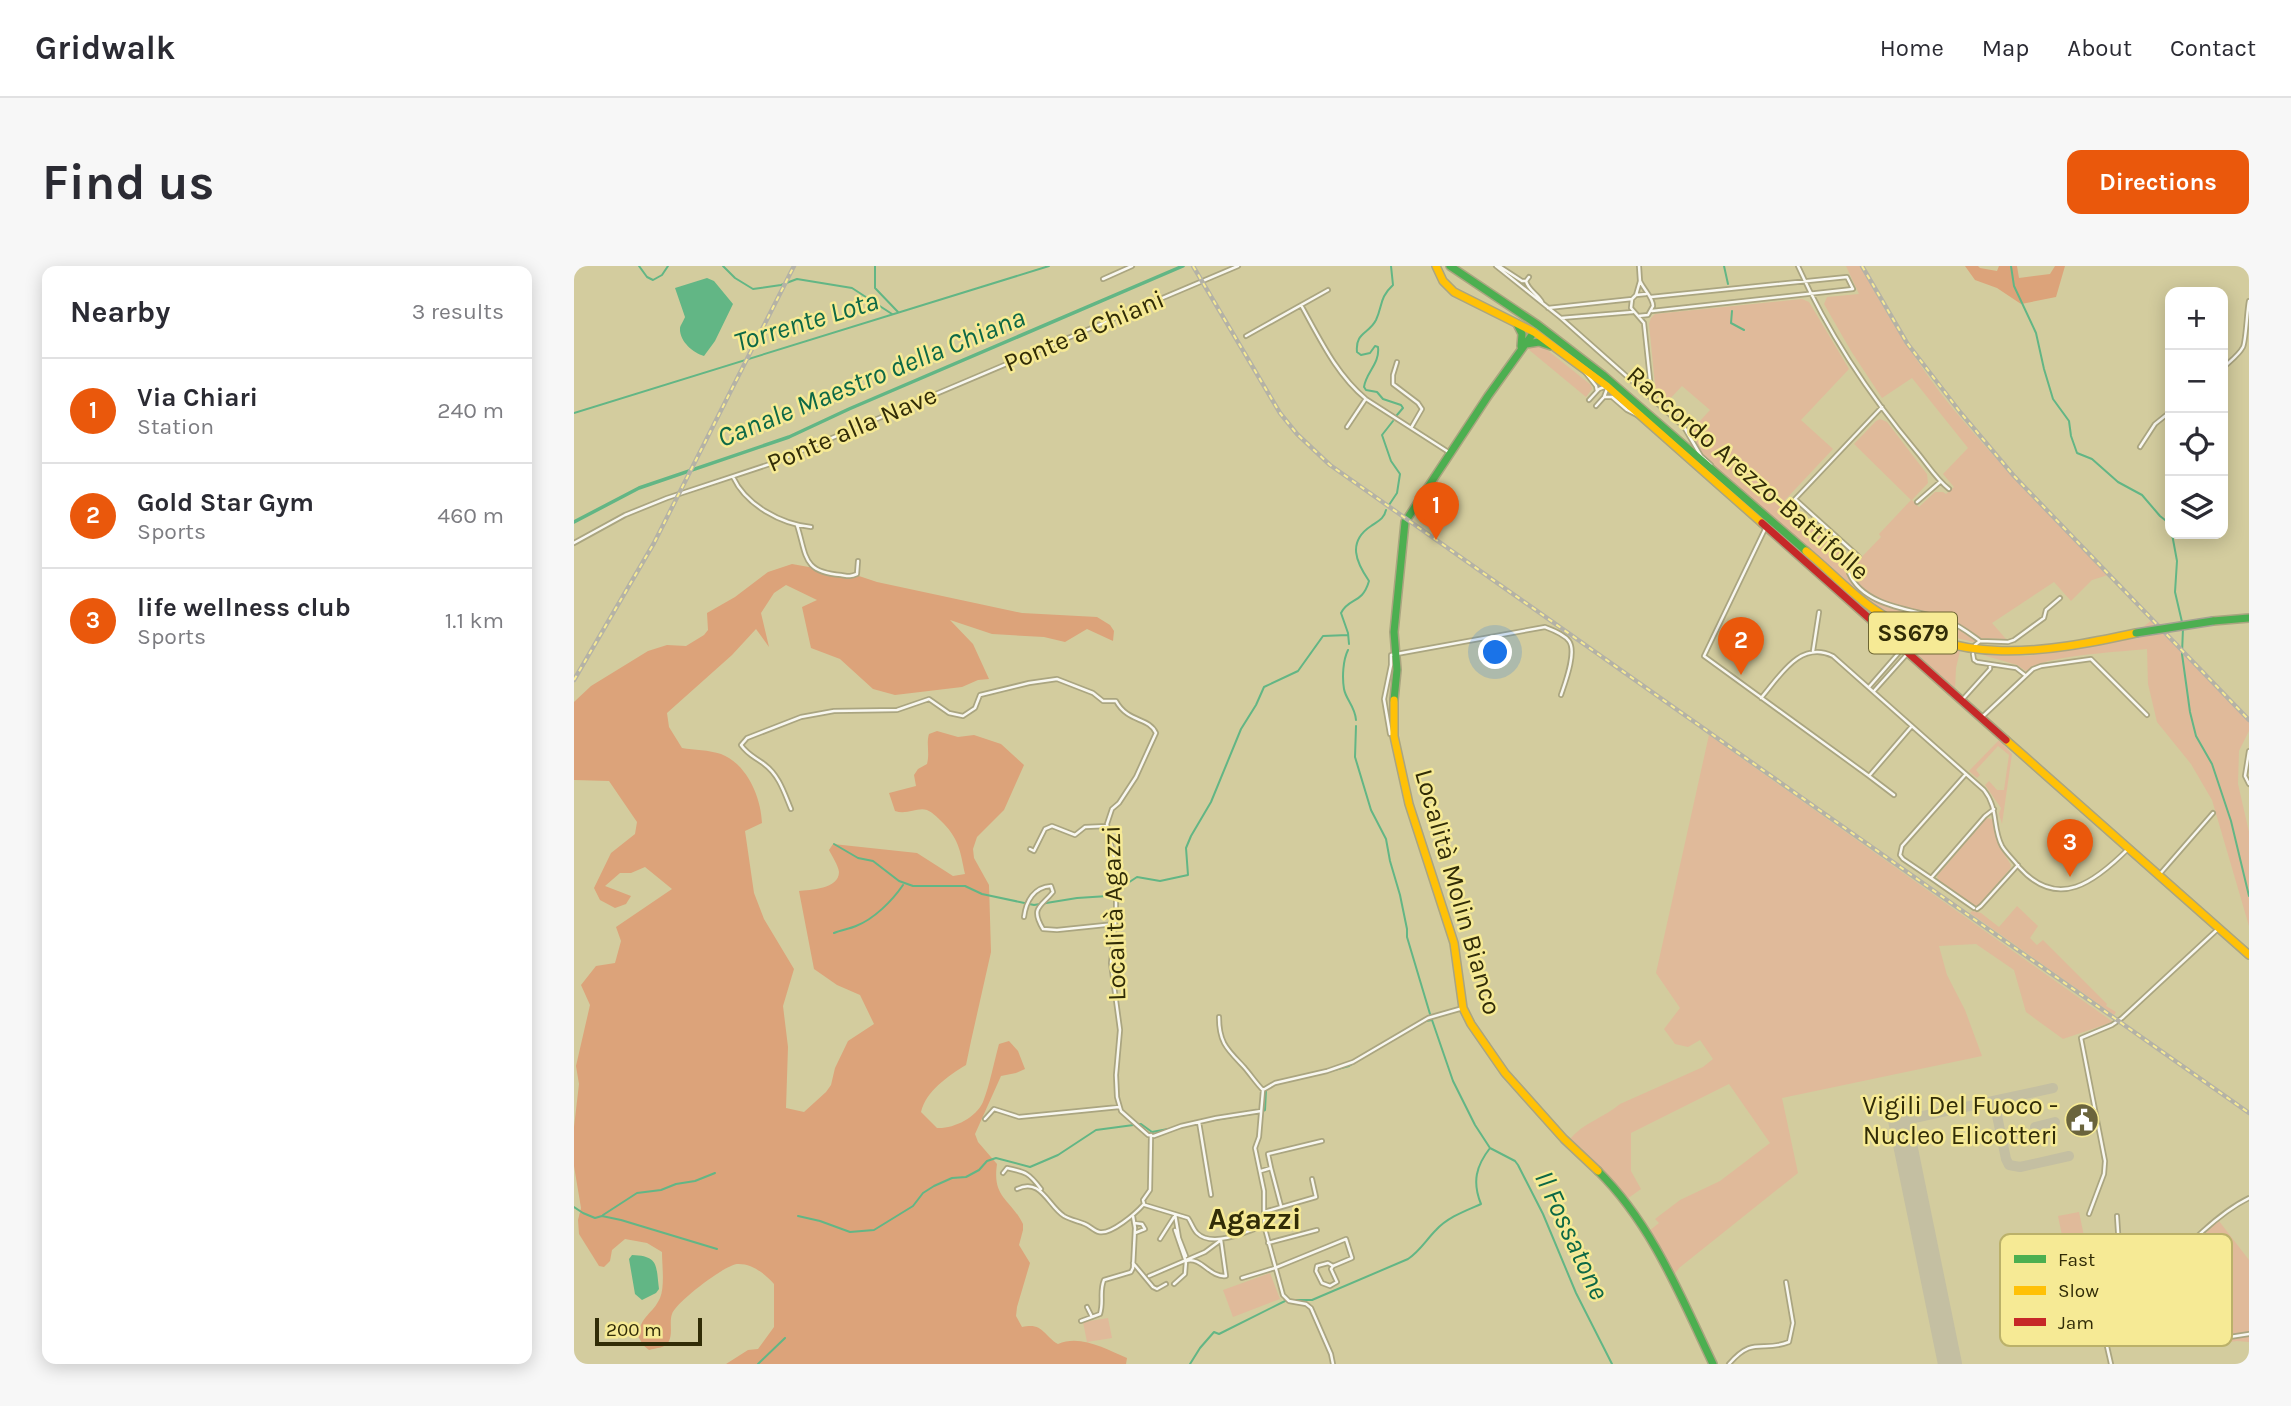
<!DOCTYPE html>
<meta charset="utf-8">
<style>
:root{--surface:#fff;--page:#f7f7f7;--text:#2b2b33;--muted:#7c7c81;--line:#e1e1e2;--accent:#ea580c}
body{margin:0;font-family:Karla,sans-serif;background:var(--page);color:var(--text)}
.controls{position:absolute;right:21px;top:21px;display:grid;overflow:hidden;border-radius:14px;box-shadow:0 4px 18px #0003}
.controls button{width:63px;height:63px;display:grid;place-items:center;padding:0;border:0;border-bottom:2px solid var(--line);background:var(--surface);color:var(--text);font:35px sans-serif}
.scale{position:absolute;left:21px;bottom:18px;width:107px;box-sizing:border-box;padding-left:7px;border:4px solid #312c07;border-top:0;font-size:19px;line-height:24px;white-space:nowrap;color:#312c07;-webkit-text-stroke:5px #f6ea95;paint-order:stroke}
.you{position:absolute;left:922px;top:387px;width:24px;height:24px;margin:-18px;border:5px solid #fff;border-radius:50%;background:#1a73e8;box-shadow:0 0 0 10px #1a73e833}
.badge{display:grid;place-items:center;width:46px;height:46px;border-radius:50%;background:var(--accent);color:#fff;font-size:23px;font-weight:700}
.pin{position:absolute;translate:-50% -58px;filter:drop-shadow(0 2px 4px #0008)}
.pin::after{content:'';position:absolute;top:37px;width:24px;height:21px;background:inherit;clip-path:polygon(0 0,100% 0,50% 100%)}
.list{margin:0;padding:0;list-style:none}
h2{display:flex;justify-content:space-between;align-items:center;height:91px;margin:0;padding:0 28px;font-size:30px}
h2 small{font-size:23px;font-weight:400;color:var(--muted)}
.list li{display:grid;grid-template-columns:46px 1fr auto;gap:21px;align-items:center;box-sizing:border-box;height:105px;padding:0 28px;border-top:2px solid var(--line)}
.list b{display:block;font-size:26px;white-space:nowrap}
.list p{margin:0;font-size:23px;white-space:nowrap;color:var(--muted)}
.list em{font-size:23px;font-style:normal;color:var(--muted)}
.icon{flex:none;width:38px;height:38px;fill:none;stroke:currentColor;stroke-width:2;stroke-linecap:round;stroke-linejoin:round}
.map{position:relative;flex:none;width:1675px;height:1098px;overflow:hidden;border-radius:14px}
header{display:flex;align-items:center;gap:42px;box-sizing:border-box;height:98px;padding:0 35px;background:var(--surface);border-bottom:2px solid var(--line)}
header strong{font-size:33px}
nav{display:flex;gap:38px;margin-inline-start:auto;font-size:24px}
.intro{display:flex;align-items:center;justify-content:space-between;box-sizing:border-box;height:168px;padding:0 42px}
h1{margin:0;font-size:49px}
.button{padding:18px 32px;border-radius:14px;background:var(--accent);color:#fff;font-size:24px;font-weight:700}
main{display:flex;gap:42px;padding:0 42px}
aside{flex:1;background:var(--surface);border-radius:14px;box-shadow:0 4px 18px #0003}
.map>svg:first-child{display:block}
.green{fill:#e0ba9a}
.forest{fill:#dca37a}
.water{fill:#62b685}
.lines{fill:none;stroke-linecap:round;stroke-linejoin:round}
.stream{stroke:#62b685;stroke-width:2}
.canal{stroke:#62b685;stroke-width:3.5}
.taxiway{stroke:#c4bfa2;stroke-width:10}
.runway{stroke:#c4bfa2;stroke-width:24}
.street-casing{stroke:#aaa580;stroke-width:6}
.fast-casing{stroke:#aaa580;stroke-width:10}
.slow-casing{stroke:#aaa580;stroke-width:10}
.jam-casing{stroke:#aaa580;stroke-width:10}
.street{stroke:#f8f7f0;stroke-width:2.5}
.fast{stroke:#4caf50;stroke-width:7}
.slow{stroke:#ffc107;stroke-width:7}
.jam{stroke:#c62828;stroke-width:7}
.rail-casing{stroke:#b4b2a6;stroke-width:4.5}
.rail{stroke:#f6ea95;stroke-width:2;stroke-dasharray:5;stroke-linecap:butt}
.fast-bridge-casing{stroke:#a4a192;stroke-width:10;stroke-linecap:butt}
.fast-bridge{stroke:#4caf50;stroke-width:7}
.labels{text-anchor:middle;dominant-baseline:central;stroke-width:5;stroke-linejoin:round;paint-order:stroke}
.shield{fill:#f6ea95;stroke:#6c6532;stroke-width:2}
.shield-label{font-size:24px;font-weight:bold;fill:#312c07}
.street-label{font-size:26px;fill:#312c07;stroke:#f6ea95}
.poi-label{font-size:26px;fill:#312c07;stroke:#f6ea95;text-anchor:end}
.water-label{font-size:28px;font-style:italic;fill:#0d6846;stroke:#f6ea95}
.quarter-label{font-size:30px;font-weight:bold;fill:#312c07;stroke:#f6ea95}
.key{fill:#f6ea95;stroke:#bbb16a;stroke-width:2}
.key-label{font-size:19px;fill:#312c07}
</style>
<header>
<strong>Gridwalk</strong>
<nav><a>Home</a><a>Map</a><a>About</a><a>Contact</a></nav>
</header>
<div class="intro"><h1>Find us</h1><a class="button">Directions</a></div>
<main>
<aside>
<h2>Nearby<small>3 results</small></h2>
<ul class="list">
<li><span class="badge">1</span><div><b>Via Chiari</b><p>Station</p></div><em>240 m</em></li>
<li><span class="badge">2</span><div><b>Gold Star Gym</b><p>Sports</p></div><em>460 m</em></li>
<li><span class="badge">3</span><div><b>life wellness club</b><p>Sports</p></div><em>1.1 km</em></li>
</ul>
</aside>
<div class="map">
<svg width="1675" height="1098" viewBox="0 0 1675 1098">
<rect width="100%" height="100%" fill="#d3cc9e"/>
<path class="green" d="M1272,0H1286C1314,50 1343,99 1380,144C1428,202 1482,255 1534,309L1518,314L1497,335L1480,316L1418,357L1432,373L1406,372L1400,376L1346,364L1309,346L1162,222L1160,216L1128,188L1115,167L1136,144L1108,120L1091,138L1082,129L1075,58L1077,52L1081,48L1228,33L1235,36L1275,103L1227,154L1259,183L1211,234L1277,292L1273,299L1278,301L1307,271L1305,268L1337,234L1280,178L1302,155L1306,153L1313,156L1353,208L1354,217L1338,234L1345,241L1361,226H1369L1372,228L1380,221L1369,208L1394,182L1338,112L1308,132L1277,85L1250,38L1253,31L1285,28Z
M960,80L972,83L1017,119L1018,123L1012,131L954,83Z
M1265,318C1308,355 1330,370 1386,385L1382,402L1381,424L1264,319Z
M1579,353L1675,454V465L1665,485L1664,518L1675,566V660L1638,534L1617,498L1583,456L1574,418L1573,383C1547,386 1468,389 1452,405L1443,399L1409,389L1452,390L1565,372L1562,367Z
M1135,469L1539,756L1489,773L1452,746L1440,704L1402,678L1365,680L1373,709L1391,744L1408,790L1208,832L1224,907L1105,1002L1100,1009L1075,965L1085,957L1081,953L1106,934L1146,915L1196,877L1155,818L1057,867V905L1067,923L1053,933L1029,906L996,873C1009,857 1031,851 1046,838L1129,801L1139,793L1126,774L1114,781L1101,778L1090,763L1106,742L1082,707Z
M1425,474L1438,488L1428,558L1425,548L1427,542L1411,519L1415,515L1423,524H1430L1435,489L1424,480L1402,504L1406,509L1403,512L1395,505Z
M1413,552L1420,554L1424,578L1437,599L1436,603L1405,639L1400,640L1364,614L1363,610Z
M1443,640L1464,660L1456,672L1463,679L1469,674L1533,738L1532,740L1542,746L1540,749L1396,647L1398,645L1407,647L1425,661Z
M1505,946L1522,1028L1518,1034L1521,1047L1505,1051L1484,950Z
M1645,955L1675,994V1076L1663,1075L1628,1080L1608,1064L1584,1040L1568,1057L1550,1039L1557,1029L1570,1020L1557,1004L1572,992L1584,1007L1605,987L1634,1027L1657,1010L1628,970Z
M696,1007L706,1033L659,1051L649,1024Z
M534,1052L538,1072L513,1076L509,1056Z"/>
<path class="forest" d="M1391,0H1404L1406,2L1423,5L1425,0H1443L1445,12L1476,8L1481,0H1491L1482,31L1447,38L1423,22L1401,14Z
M218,298L285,310L303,316L448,347L523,351L536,359L540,365L539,375L513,363L491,376L470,371L418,368L376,354L399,378L415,413L404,414L388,421L321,429L299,423L266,393L237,382L228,341L243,334L212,319L200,327L187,347L195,381L182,363L158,389L93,447L95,461L108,482C120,484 135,484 147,488C173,498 187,531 188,557L171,565L180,627L190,653L220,703L209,740L214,781L212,842L230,846L252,826L257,819L261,802L274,775L300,758L286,729L263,719L240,703L225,625C236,624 265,623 265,606C264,599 258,590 255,584L259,578L343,587L379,610L391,608C386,584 385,572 366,554C363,551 358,546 353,544C343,541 333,549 321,545L315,527L342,520L340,509L344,503L353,498C356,487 352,478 355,468L363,465L384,471L400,469L427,478L450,499L430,544L403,571L399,583L400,592L415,619L417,686L397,775L392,799C374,810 352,825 347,846L363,862C379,863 402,852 409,836C416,818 420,796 425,778L435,775L444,785L451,803L442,807L427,810L401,868L404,876L423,898C418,932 436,932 449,958V964L445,979L456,997L443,1041L442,1050L448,1061C469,1056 469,1069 484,1078C506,1068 532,1083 553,1092L552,1098H152L174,1084L184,1083L200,1061V1018C191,1008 178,997 163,998C151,999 102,1036 98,1048C95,1056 99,1067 95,1075C92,1082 82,1082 75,1084L69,1079L64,1070C67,1049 79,1048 86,1032C91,1020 88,999 88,986L73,977L51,973L38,984L36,995L30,1001L25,1000L5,968L4,954L7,942L0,900V861L5,818L2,800L16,739L7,719L22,700L41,697L47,675L42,661L98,623L71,601L57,607H46L31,620L57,630L52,638L41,642L26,634L20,622L37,587L61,568L63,556L35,515L0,514V436L17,420L74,385L93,379L112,380L130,369L134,364L133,347L161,331L194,306Z"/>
<path class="water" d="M133,12L140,15L159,38L141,75L130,90C119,87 105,75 106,62C106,60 111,52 111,51L101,22Z
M58,989C85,990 82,999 85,1023L82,1027L68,1034L61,1028L55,993Z"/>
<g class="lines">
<path class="stream" d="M65,0L73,11L79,14L88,9L94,0
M149,0L161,12L179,23L207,19L223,13L278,22L318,48
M301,0V22L324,46
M817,0L819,19C805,32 809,39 802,54C795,68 781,66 783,86L787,89L796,87L801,80L804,81C806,98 792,106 790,121L792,124L803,126L809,133L827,139L829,142L823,149
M1150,0L1154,18
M1437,0L1440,20L1462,67L1470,103L1479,133L1495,155L1497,170L1503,187L1518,193L1544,216L1568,229L1586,250L1596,258
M1158,45L1157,57L1170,64
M0,147L475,0
M815,239L823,227L826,208L817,195L808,169L819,155
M1598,268L1603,295L1601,326L1608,356
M1609,362L1608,388L1616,446L1622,470L1638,498L1657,555L1675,630
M775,378L774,367L767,347C775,331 788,339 795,315C782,296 773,276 797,260C804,255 810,253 812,244
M774,384C769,394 768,411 770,423C772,434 781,440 782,454
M782,460L781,491L797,544L812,573L816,595L826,629L833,663V671L856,748
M260,578L284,592L299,595L325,615L339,620H391L408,628L460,639L503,632L534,630L563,611L586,615L614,609L612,582L617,570L637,536L667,463L682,439L690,421L724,405L749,370L774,369
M260,667C267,664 275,663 282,660C300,653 318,635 329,619
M852,755L858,754L879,815L901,859L916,882L941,895L944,899L969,948L1002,1027L1038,1098
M798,786L826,770
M753,806L775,800L793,789
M689,845L691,844L692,824
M634,855L683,847
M0,941L9,947L21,952L28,950L47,954L143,983
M29,949L63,927L87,924L102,918L121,915L141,907
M224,950L246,955L276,966L300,964L339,940L349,927L360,920L378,912L392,911L405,904L413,895L422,892L456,901L484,889L522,864L567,858L578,866L594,863
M719,1034H738L834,993C846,985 852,974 862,964C874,951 891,945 907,938C898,916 902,900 916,882
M184,1098L211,1072
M616,1098L626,1082L640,1066L645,1068L713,1034"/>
<path class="canal" d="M0,256L65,222L215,171L275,143L609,0"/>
<path class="taxiway" d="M1420,835L1432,893L1435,899L1446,901L1495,890
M1326,855L1479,822
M1461,861L1481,856"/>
<path class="runway" d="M1324,844L1376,1098"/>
<g class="street-casing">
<path id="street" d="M922,0L987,52L1110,161L1127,190L1137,199
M925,0L948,15H952
M1224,0C1254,67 1296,130 1343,186C1354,199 1362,213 1375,223
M955,11L952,15C954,24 964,28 968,36
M529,13L558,0
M1066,15C1070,24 1079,31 1079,40L1074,49L1064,50L1057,42L1058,33L1062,29L1072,28
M1062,29L1066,15L1065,0
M1077,31L1273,11L1279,23L1078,45
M727,39C746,73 762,108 792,133L876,187
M974,42L1058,33
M1064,50L1070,57L1078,132
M987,52L1059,46
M672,70L754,24
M823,96L819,109V118L844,137L848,143L837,162
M1649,102C1655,96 1665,89 1669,81C1672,75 1673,44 1675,35
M1011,106L1022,120L1023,125
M1030,131H1038L1053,144L1063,149
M1015,134L1025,123L1033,120
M1022,140L1030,131L1033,123
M1308,141L1221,233L1283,289L1285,291L1276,299L1275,307C1290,342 1341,343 1372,354C1385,359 1395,367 1406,375L1401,379
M773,161L791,134
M1566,181L1581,158L1596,146
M159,211C172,239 207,258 237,261
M1343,236L1366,216
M223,259C233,290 228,306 267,309C274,310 276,311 283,308L284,295
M1192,261L1130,390L1295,510L1338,460
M0,277L51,249L93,232L199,197L664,0
M1406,375L1434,376L1440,374L1470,352L1472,344L1486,332
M1239,385L1245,346
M1399,388L1400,394L1403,396L1442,402L1451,409
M1295,421L1329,382
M1300,425L1334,387
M1187,432C1206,410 1226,374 1259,390L1410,524C1425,543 1418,561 1428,580C1432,587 1440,594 1445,601C1484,645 1521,616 1555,582
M1388,434L1416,403V400
M1407,452L1459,403L1467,400L1517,393L1573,449
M816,468L810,433L817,399V389L971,361C979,364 990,368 995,375C1003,386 991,417 987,429
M1675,485L1671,510L1675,518
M1392,508L1328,580L1326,589L1329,593L1357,612L1411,550L1420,543
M1295,510L1320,529
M217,543C210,526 205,509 190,498C181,491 174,489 167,479L173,472L227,451L260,445L323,444L355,433L375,447L389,450L401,442L406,429L455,417L483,413L519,427L529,435H542C554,457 575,451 582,467L562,511L545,537L538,543L533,558L542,602V648L537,697L546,764L542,809L543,831L547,845L574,869L580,870L607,860L642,852L687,845
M456,583L460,585L471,563L478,560L501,569L511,561L533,560
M1585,609L1639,547
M1357,612L1400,642
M1403,643L1407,640L1444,599
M450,651C452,635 460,621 477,620L479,626C467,641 456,641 469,663L483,664L541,658
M645,751C645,777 653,783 670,801C677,809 682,817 689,824
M411,853L420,843L445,851L545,841
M625,856L637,929
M697,902L707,940
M687,905L697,902L694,888L748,875
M429,907L433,902C452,906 455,907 467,923
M443,923C467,911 474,940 490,950C497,954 504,955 511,958C516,960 520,965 525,966C537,969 562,947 570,938L569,934L576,924L577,869
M571,939L614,952C617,956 619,963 623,967C638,982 673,966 690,959
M690,946L742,931L738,913
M601,948L605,972L612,990
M1515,948L1530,908L1531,895L1507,772L1538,759L1548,752L1645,662
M1543,950L1546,996L1558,1013L1572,1023L1611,1062L1632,1072L1643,1073L1675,1068
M560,957L568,958L571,963L561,967
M601,964L611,993
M586,973L600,951
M694,977L743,964
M559,997L579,1021L583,1023L592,1018
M754,997L759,1000L757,1003L763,1016L756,1020L748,1017L742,1005L743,1000Z
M575,1010L631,986L647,974L652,1010C636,1012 627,990 612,995L611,1008L600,1018
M668,1012L701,1002L772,973L778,992L759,1000
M1572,1023C1601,993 1638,950 1675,932
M513,1041L518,1051
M507,1055L526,1048C530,1035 525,1026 530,1014L557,1006L559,1002L561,962L559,950
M759,1098L757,1088L737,1042L732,1038L715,1035L709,1029L690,959V925L681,882L685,871L689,824L701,817L753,805L779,796L854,752L889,742
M1155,1098C1180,1069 1188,1087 1215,1076L1219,1057L1212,1016
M1537,1098L1532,1076L1533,1071L1560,1062L1585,1035"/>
</g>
<g class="fast-casing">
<path id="fast" d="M876,0L964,59L1029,109L1232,285
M943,58L948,68L947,80
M952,78L965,76L977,80
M1639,355L1675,352
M820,434L823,404L820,366L831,256L914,130L960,66
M1024,905C1078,958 1107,1031 1139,1098"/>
</g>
<g class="slow-casing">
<path id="slow" d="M862,0L869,15L880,26L960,66L1033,120L1188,257
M1232,285C1255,304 1276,327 1301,344C1384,402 1469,387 1562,367
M820,434V470L835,538L880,677L889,742L897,758L931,807L990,873L1024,905
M1432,474L1675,689"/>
</g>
<g class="jam-casing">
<path id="jam" d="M1188,257L1432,474"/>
</g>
<use href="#street" class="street"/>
<use href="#fast" class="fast"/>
<use href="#slow" class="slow"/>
<use href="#jam" class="jam"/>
<g class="rail-casing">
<path id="rail" d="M619,0L706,147L723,168L756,199L1675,847
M1288,0L1333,77L1386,146L1440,210L1675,454
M0,414L80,277L220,0"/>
</g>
<use href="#rail" class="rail"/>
<g class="fast-bridge-casing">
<path id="fast-bridge" d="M1562,367L1639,355"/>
</g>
<use href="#fast-bridge" class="fast-bridge"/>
</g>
<defs>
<g id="civic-disc" transform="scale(1.75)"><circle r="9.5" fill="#6a643c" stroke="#f6ea95"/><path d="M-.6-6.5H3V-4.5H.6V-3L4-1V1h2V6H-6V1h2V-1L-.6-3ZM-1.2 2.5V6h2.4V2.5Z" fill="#fff"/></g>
</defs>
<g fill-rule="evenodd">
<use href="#civic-disc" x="1508" y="854"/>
</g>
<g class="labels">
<rect class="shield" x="1295" y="346.5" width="88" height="41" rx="5"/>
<g class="shield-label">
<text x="1339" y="367">SS679</text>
</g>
<g class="street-label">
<text transform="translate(510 65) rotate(-23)">Ponte a Chiani</text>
<text transform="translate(278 163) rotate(-23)">Ponte alla Nave</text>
<text transform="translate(1174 207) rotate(41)">Raccordo Arezzo-Battifolle</text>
<text transform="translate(884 626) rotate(74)">Località Molin Bianco</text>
<text transform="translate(540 647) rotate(-92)">Località Agazzi</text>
</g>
<g class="poi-label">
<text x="1484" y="839">Vigili Del Fuoco -<tspan x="1484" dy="30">Nucleo Elicotteri</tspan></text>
</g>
<g class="water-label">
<text transform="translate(232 55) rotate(-17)">Torrente Lota</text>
<text transform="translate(297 111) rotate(-22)">Canale Maestro della Chiana</text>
<text transform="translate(998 969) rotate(65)">Il Fossatone</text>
</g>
<g class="quarter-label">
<text x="681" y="953">Agazzi</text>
</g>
</g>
<rect x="1426" y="968" width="232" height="112" rx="10" class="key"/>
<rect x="1440" y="989" width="32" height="8" fill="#4caf50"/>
<rect x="1440" y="1020" width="32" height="9" fill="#ffc107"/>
<rect x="1440" y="1052" width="32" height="8" fill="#c62828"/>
<g class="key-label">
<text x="1484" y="1000">Fast</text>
<text x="1484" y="1031">Slow</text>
<text x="1484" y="1063">Jam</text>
</g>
</svg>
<div class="controls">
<button>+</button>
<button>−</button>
<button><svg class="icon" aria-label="locate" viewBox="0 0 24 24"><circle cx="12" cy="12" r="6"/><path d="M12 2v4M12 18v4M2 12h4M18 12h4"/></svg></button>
<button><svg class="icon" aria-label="layers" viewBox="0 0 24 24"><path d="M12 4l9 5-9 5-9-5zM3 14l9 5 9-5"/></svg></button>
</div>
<div class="scale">200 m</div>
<div class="you"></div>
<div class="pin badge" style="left:862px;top:274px">1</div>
<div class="pin badge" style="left:1167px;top:409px">2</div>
<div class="pin badge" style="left:1496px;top:611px">3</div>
</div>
</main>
